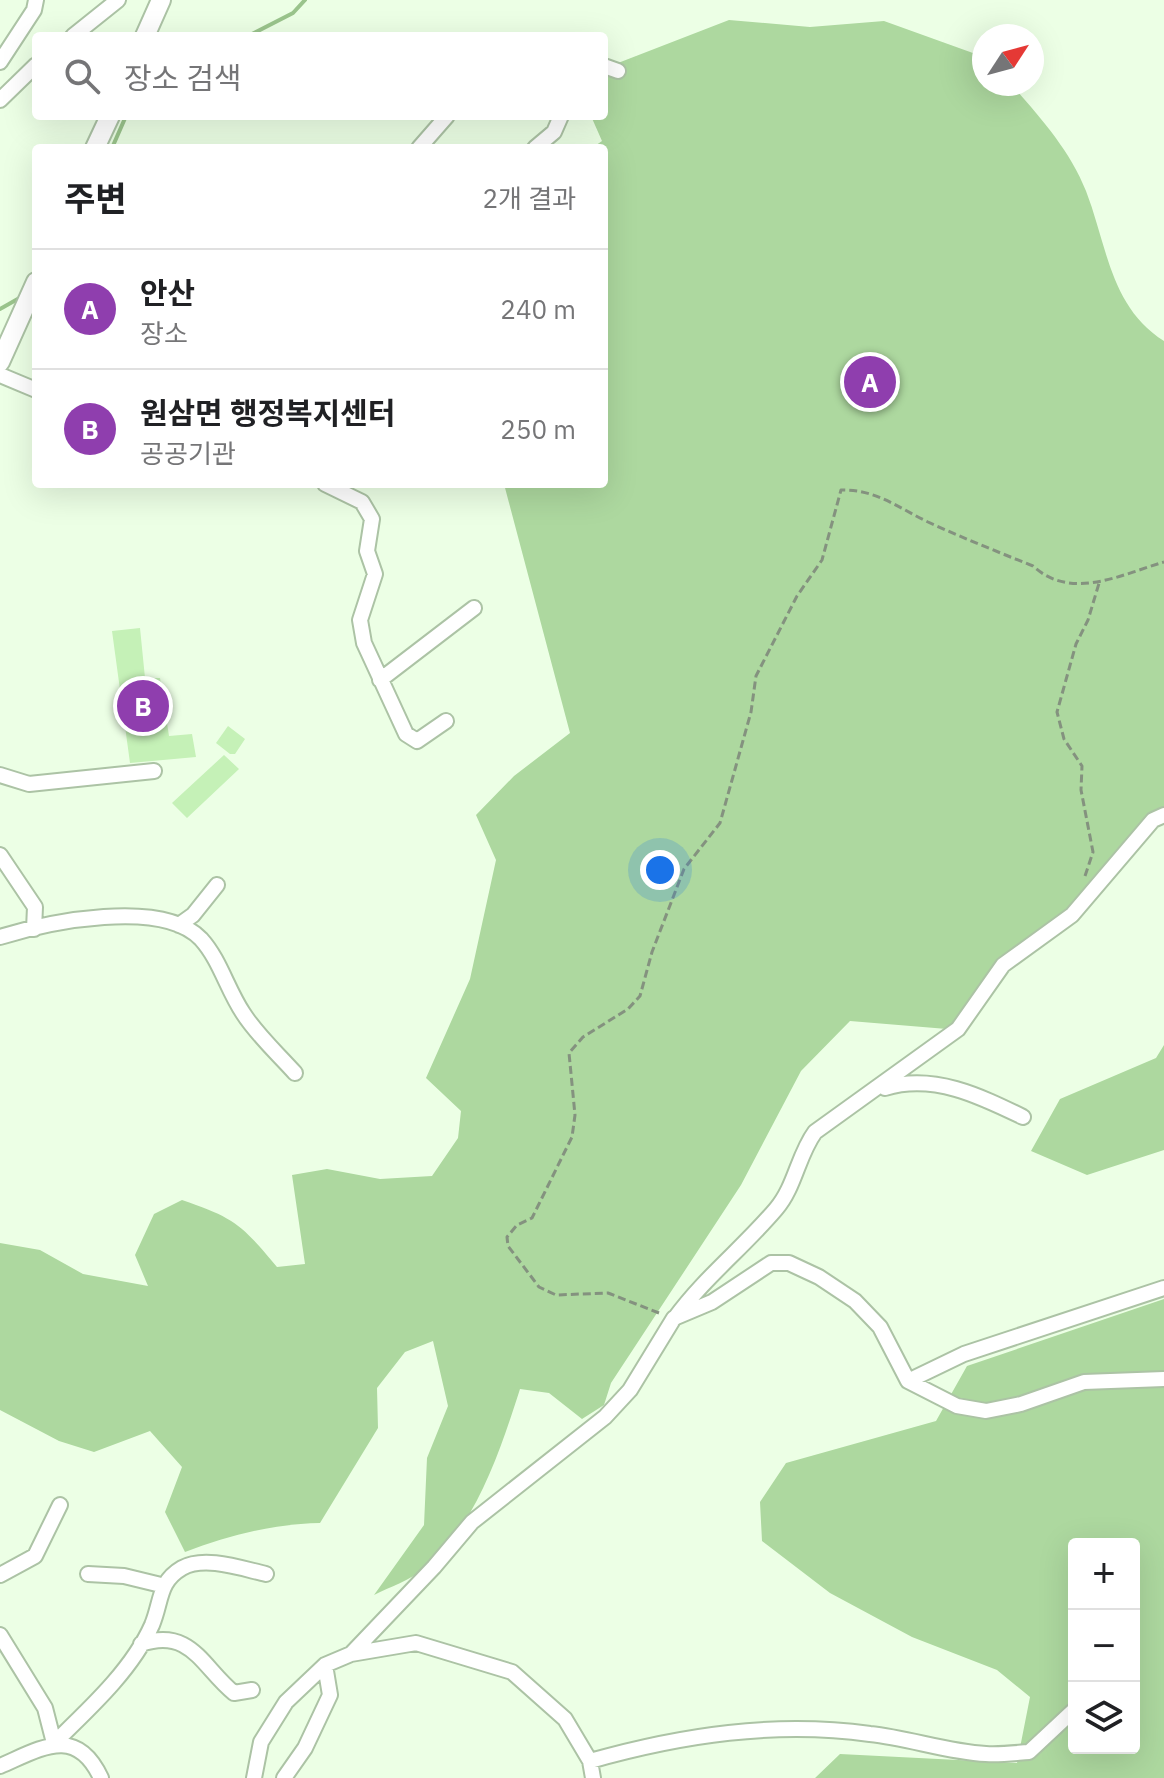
<!DOCTYPE html>
<html lang="ko">
<meta charset="utf-8">
<style>
:root{--surface:#fff;--page:#f2f2f2;--text:#202124;--muted:#757577;--line:#e0e0e0;--accent:#8f3eae}
body{margin:0;font-family:"IBM Plex Sans","Noto Sans KR",sans-serif;background:var(--page);color:var(--text)}
.controls{position:absolute;right:24px;bottom:24px;display:grid;overflow:hidden;border-radius:8px;box-shadow:0 8px 32px #0002}
.controls button{width:72px;height:72px;display:grid;place-items:center;padding:0;border:0;border-bottom:2px solid var(--line);background:var(--surface);color:var(--text);font:40px sans-serif}
.compass{position:absolute;left:972px;top:24px;width:72px;height:72px;border-radius:50%;background:var(--surface);box-shadow:0 8px 32px #0002;rotate:54deg}
.you{position:absolute;left:660px;top:870px;width:28px;height:28px;margin:-20px;border:6px solid #fff;border-radius:50%;background:#1a73e8;box-shadow:0 0 0 12px #1a73e833}
.badge{display:grid;place-items:center;width:52px;height:52px;border-radius:50%;background:var(--accent);color:#fff;font-size:26px;font-weight:700}
.pin{position:absolute;translate:-50% -50%;border:4px solid #fff;box-shadow:0 2px 8px #0006}
.list{margin:0;padding:0;list-style:none}
h2{display:flex;justify-content:space-between;align-items:center;height:104px;margin:0;padding:0 32px;font-size:34px}
h2 small{font-size:26px;font-weight:400;color:var(--muted)}
.list li{display:grid;grid-template-columns:52px 1fr auto;gap:24px;align-items:center;box-sizing:border-box;height:120px;padding:0 32px;border-top:2px solid var(--line)}
.list b{display:block;font-size:30px;white-space:nowrap}
.list p{margin:0;font-size:26px;white-space:nowrap;color:var(--muted)}
.list em{font-size:26px;font-style:normal;color:var(--muted)}
.icon{flex:none;width:44px;height:44px;fill:none;stroke:currentColor;stroke-width:2;stroke-linecap:round;stroke-linejoin:round}
.map{position:relative;flex:none;width:1164px;height:1778px;overflow:hidden}
.search{position:absolute;background:var(--surface);box-shadow:0 8px 32px #0002;left:32px;top:32px;width:576px;height:88px;display:flex;align-items:center;gap:20px;box-sizing:border-box;padding:0 28px;border-radius:8px;color:var(--muted);font-size:30px}
.panel{position:absolute;background:var(--surface);box-shadow:0 8px 32px #0002;left:32px;top:144px;width:576px;height:344px;border-radius:8px}
.map>svg:first-child{display:block}
.forest{fill:#add89f;fill-rule:evenodd}
.lines{fill:none;stroke-linecap:round;stroke-linejoin:round}
.stream{stroke:#9ac48c;stroke-width:4}
.building{fill:#c5f1b7}
.minor-casing{stroke:#acc3a5;stroke-width:18}
.major-casing{stroke:#acc3a5;stroke-width:22}
.path{stroke:#84927f;stroke-width:3;stroke-dasharray:8 4;stroke-linecap:butt}
.minor{stroke:#fff;stroke-width:14}
.major{stroke:#fff;stroke-width:18}
</style>
<div class="map">
<svg width="1164" height="1778" viewBox="0 0 1164 1778">
<rect width="100%" height="100%" fill="#ecffe5"/>
<path class="forest" d="M729,20L810,27L884,21L984,57V84H1011C1039,116 1070,150 1086,191C1107,245 1110,307 1164,341V807L1094,876L1060,918L947,1029L850,1021L801,1071L741,1185L611,1383L604,1405L582,1419L549,1393L520,1389C500,1451 476,1526 424,1569C410,1580 390,1587 374,1595L424,1525L427,1458L448,1406L433,1341L405,1352L377,1388L378,1428L320,1523C273,1524 229,1535 185,1552L165,1512L182,1467L150,1431L94,1452L59,1441L0,1410V1243L40,1250L83,1274L148,1286L135,1255L154,1214L182,1200C235,1218 242,1225 277,1267L305,1264L292,1175L327,1169L380,1179L432,1176L458,1138L461,1111L426,1078L470,979L496,860L476,815L514,776L570,733L504,484H604V148H592L602,141L591,116H604V77L618,63Z
M1164,1045V1150L1087,1175L1031,1151L1060,1099L1156,1058Z
M1164,1299V1778H815L840,1754L1017,1763L1030,1697L997,1670L912,1637L830,1593L762,1541L760,1502L786,1463L936,1421L967,1366ZM1074,1544H1134V1748H1074Z"/>
<g class="lines">
<path class="stream" d="M248,36L293,13L305,0
M112,148L126,116
M0,309L23,296"/>
</g>
<path class="building" d="M140,628L145,678H160L169,736L192,734L196,757L130,763L112,631Z
M228,726L245,739L235,754H230L216,743Z
M224,755L239,769L187,818L172,803Z"/>
<g class="lines">
<g class="minor-casing">
<path id="minor" d="M73,36L118,0
M0,62L34,10L36,0
M604,66L618,71
M0,100L36,65
M419,148L447,116
M535,148L554,132L561,116
M0,375L36,390
M325,484L362,502L372,519L367,551L375,574L360,620L364,643L406,734L417,741L446,721
M380,680L474,608
M0,775L29,784L154,771
M0,855L35,907L34,929
M179,925L193,915L217,885
M0,937C48,922 162,898 201,939C220,960 227,989 243,1013C257,1035 278,1054 295,1073
M885,1088C933,1073 980,1096 1023,1117
M675,1318C705,1277 743,1248 776,1209C795,1187 798,1155 815,1132L958,1029L1003,965L1072,915L1153,820L1164,815
M908,1381L964,1354L1164,1288
M88,1574L124,1576L161,1585
M0,1575L35,1556L60,1505
M0,1635L45,1708L54,1743
M141,1644C191,1627 202,1667 234,1693L252,1690
M351,1654L434,1567L472,1522L605,1417L630,1390L674,1318L712,1302L771,1263H789L819,1277L855,1301L880,1327L908,1381L957,1406L986,1411L1021,1404L1084,1382L1164,1379
M54,1743C89,1709 132,1670 152,1625C162,1601 158,1582 182,1568C205,1555 243,1569 266,1574
M590,1761C682,1735 775,1721 870,1734C909,1738 947,1752 986,1754C1000,1755 1015,1753 1029,1752L1074,1710
M0,1766C40,1749 76,1724 101,1778
M254,1778L261,1742L286,1702L325,1665L351,1654L416,1643L512,1672L565,1719L590,1761L593,1778
M284,1778L305,1748L330,1695L325,1665"/>
</g>
<g class="major-casing">
<path id="major" d="M145,36L161,0
M95,148L110,116
M0,362L36,282"/>
</g>
<path class="path" d="M1085,876L1093,852L1081,790L1082,766L1064,739L1057,712L1076,644L1088,620L1100,580
M659,1313L608,1293L556,1295L539,1287L508,1246L507,1237L517,1225L532,1218L572,1137L575,1115L569,1053L583,1037L628,1009L640,996L652,952L684,869L720,823L751,712L756,676L797,596L822,560L841,490C875,489 899,508 928,522C963,538 998,552 1033,566C1071,601 1120,575 1164,562"/>
<use href="#minor" class="minor"/>
<use href="#major" class="major"/>
</g>
</svg>
<div class="controls">
<button>+</button>
<button>−</button>
<button><svg class="icon" aria-label="layers" viewBox="0 0 24 24"><path d="M12 4l9 5-9 5-9-5zM3 14l9 5 9-5"/></svg></button>
</div>
<svg class="compass" viewBox="-18 -18 36 36"><path d="M0-13l5 13h-10z" fill="#e53935"/><path d="M0 13l5-13h-10z" fill="#757577"/></svg>
<div class="you"></div>
<div class="pin badge" style="left:870px;top:382px">A</div>
<div class="pin badge" style="left:143px;top:706px">B</div>
<div class="search"><svg class="icon" aria-label="search" viewBox="0 0 24 24"><circle cx="10" cy="10" r="6"/><path d="M15 15l6 6"/></svg>장소 검색</div>
<section class="panel">
<h2>주변<small>2개 결과</small></h2>
<ul class="list">
<li><span class="badge">A</span><div><b>안산</b><p>장소</p></div><em>240 m</em></li>
<li><span class="badge">B</span><div><b>원삼면 행정복지센터</b><p>공공기관</p></div><em>250 m</em></li>
</ul>
</section>
</div>
